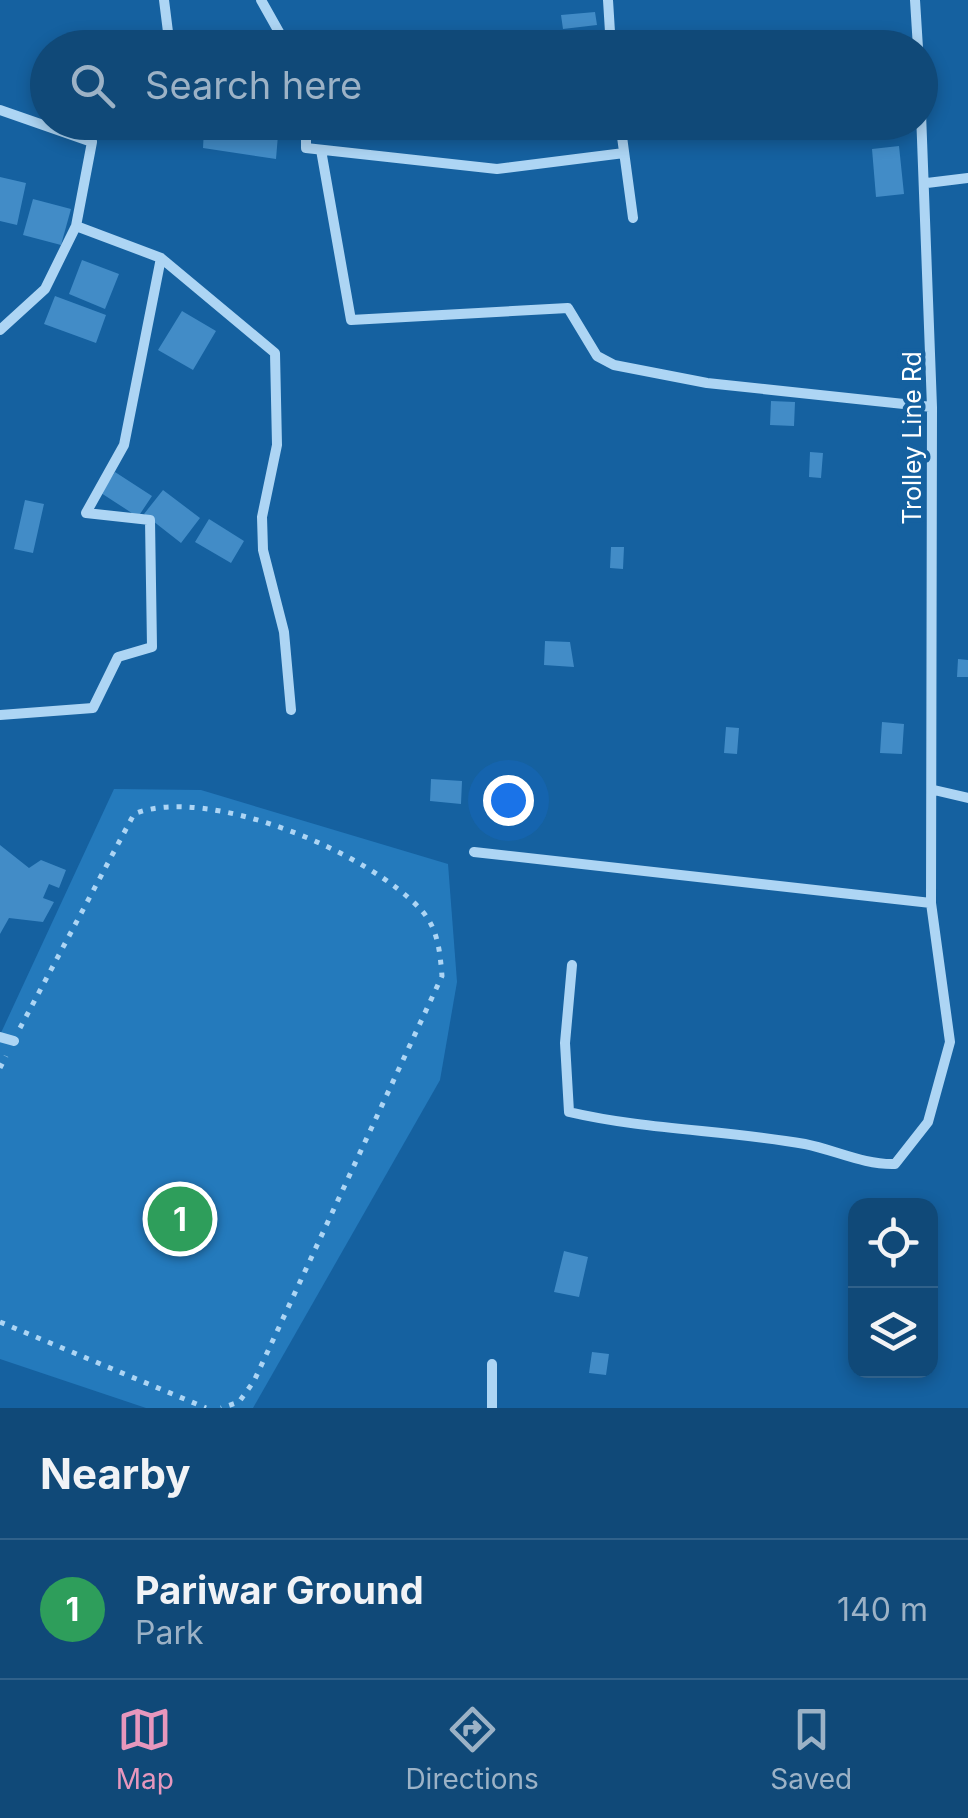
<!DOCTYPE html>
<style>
:root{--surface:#104978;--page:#1e5380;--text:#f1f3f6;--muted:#9cb2c6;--line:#30618a;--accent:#e797bd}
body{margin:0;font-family:Inter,sans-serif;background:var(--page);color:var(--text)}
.controls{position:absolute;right:30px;bottom:30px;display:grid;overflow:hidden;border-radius:20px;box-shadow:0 5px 15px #0003}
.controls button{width:90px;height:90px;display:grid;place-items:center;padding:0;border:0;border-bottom:2px solid var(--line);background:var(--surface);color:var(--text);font:50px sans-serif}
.you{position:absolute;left:508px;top:800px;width:35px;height:35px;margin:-25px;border:8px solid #fff;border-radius:50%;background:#1a73e8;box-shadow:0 0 0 15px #1a73e833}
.badge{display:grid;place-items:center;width:65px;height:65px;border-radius:50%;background:var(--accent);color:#fff;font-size:32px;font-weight:700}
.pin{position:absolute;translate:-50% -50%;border:5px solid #fff;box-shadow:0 2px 10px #0006}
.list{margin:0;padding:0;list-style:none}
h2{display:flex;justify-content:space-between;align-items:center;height:130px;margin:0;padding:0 40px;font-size:42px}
h2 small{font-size:32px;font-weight:400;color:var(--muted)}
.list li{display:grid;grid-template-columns:65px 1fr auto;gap:30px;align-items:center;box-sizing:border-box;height:140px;padding:0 40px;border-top:2px solid var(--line)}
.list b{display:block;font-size:38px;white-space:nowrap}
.list p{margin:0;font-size:32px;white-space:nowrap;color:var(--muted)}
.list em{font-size:32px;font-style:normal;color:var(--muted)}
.icon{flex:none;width:55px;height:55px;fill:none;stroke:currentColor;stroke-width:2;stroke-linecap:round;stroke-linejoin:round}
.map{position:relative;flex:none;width:968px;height:1408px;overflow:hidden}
.search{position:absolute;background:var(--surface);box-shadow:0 5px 15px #0003;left:30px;right:30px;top:30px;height:110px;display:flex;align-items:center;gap:25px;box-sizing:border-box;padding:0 35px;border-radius:55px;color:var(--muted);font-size:38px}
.sheet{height:270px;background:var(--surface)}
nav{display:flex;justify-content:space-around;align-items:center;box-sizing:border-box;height:140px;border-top:2px solid var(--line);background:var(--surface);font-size:28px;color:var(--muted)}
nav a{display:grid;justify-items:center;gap:5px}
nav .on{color:var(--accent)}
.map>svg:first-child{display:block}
.green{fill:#247abc}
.building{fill:#428cc7}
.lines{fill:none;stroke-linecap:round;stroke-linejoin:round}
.path{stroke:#add5f4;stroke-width:5;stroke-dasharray:5 8;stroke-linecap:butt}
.minor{stroke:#add5f4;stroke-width:10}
.labels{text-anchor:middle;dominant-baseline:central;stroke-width:9;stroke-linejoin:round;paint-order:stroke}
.street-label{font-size:25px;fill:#fff;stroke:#1561a0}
</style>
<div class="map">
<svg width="968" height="1408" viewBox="0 0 968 1408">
<rect width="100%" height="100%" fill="#1561a0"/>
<path class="green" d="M114,789L201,790L448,864L457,982L440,1080L253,1408H146L0,1359V1035Z"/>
<path class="building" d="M595,12L597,25L563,29L561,15Z
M578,34L579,48H550L549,37Z
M514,122H540V131L514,130Z
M865,122H901V133L865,134Z
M204,129L278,135L276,159L203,148Z
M899,146L904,194L876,197L872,149Z
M0,177L26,183L17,225L0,221Z
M33,199L71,209L61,245L23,235Z
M82,260L119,274L105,309L69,294Z
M55,296L106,315L96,343L44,324Z
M182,311L216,331L193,370L158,350Z
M771,401L795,402L794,426L770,425Z
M810,452L823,453L821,478L809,477Z
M115,472L152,496L138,517L101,493Z
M163,490L200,518L181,543L144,514Z
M25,500L44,504L33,553L14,549Z
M209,519L244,541L231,563L195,542Z
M611,547H624L623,569L610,568Z
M545,641L570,642L574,667L544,665Z
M958,659L968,660V677H957Z
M882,722L904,724L902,754L880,753Z
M726,727L739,728L737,754L724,753Z
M431,779L462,781L461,804L430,801Z
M0,845L29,868L41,860L66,870L59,888L49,884L43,898L54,902L43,922L9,918L0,934Z
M564,1251L588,1257L579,1297L554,1292Z
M592,1352L609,1354L606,1375L589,1373Z"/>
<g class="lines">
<path class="path" d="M20,1028L134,814C207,784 371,853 422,911C438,929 440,952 442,976L254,1381L239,1402L221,1408
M0,1068L6,1056
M0,1322L206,1408"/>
<path class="minor" d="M164,0L170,48
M261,0L288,48
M608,0L611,48
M915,0L918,48
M0,110L92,142L76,226L45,289L0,330
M306,122V148L497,169L624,153
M620,122L633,218
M321,150L351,320L568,308L597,356L614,365L707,383L932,407
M927,183L968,178
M76,226L161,258L275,353L277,445L262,517L263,550L284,632L291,710
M0,715L93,708L118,657L152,647L150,520L86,513L124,445L161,258
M934,790L968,798
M474,852L931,903
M572,965L565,1043L569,1112C646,1130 726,1130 805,1144C835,1150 864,1165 895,1164L928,1122L950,1042L931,903L932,407L920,86
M0,1037L14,1041
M492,1364V1408"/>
</g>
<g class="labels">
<g class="street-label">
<text transform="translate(912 438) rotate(-90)">Trolley Line Rd</text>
</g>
</g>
</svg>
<div class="controls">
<button><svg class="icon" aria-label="locate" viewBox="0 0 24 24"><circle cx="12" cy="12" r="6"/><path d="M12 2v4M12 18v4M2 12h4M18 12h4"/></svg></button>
<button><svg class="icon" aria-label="layers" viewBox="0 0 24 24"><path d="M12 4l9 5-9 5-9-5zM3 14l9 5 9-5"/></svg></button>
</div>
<div class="you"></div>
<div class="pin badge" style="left:180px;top:1219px;background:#2e9e5b">1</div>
<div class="search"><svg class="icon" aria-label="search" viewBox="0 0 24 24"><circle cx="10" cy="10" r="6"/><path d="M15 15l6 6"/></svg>Search here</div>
</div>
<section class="sheet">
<h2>Nearby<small></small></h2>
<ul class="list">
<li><span class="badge" style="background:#2e9e5b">1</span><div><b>Pariwar Ground</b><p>Park</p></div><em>140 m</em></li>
</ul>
</section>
<nav>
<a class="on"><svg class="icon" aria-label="map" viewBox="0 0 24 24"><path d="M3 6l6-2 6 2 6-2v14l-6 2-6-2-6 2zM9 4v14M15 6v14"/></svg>Map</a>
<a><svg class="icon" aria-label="directions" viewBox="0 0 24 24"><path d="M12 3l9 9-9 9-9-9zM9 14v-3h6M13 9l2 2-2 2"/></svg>Directions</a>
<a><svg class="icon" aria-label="saved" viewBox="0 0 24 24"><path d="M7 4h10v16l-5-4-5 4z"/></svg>Saved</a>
</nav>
